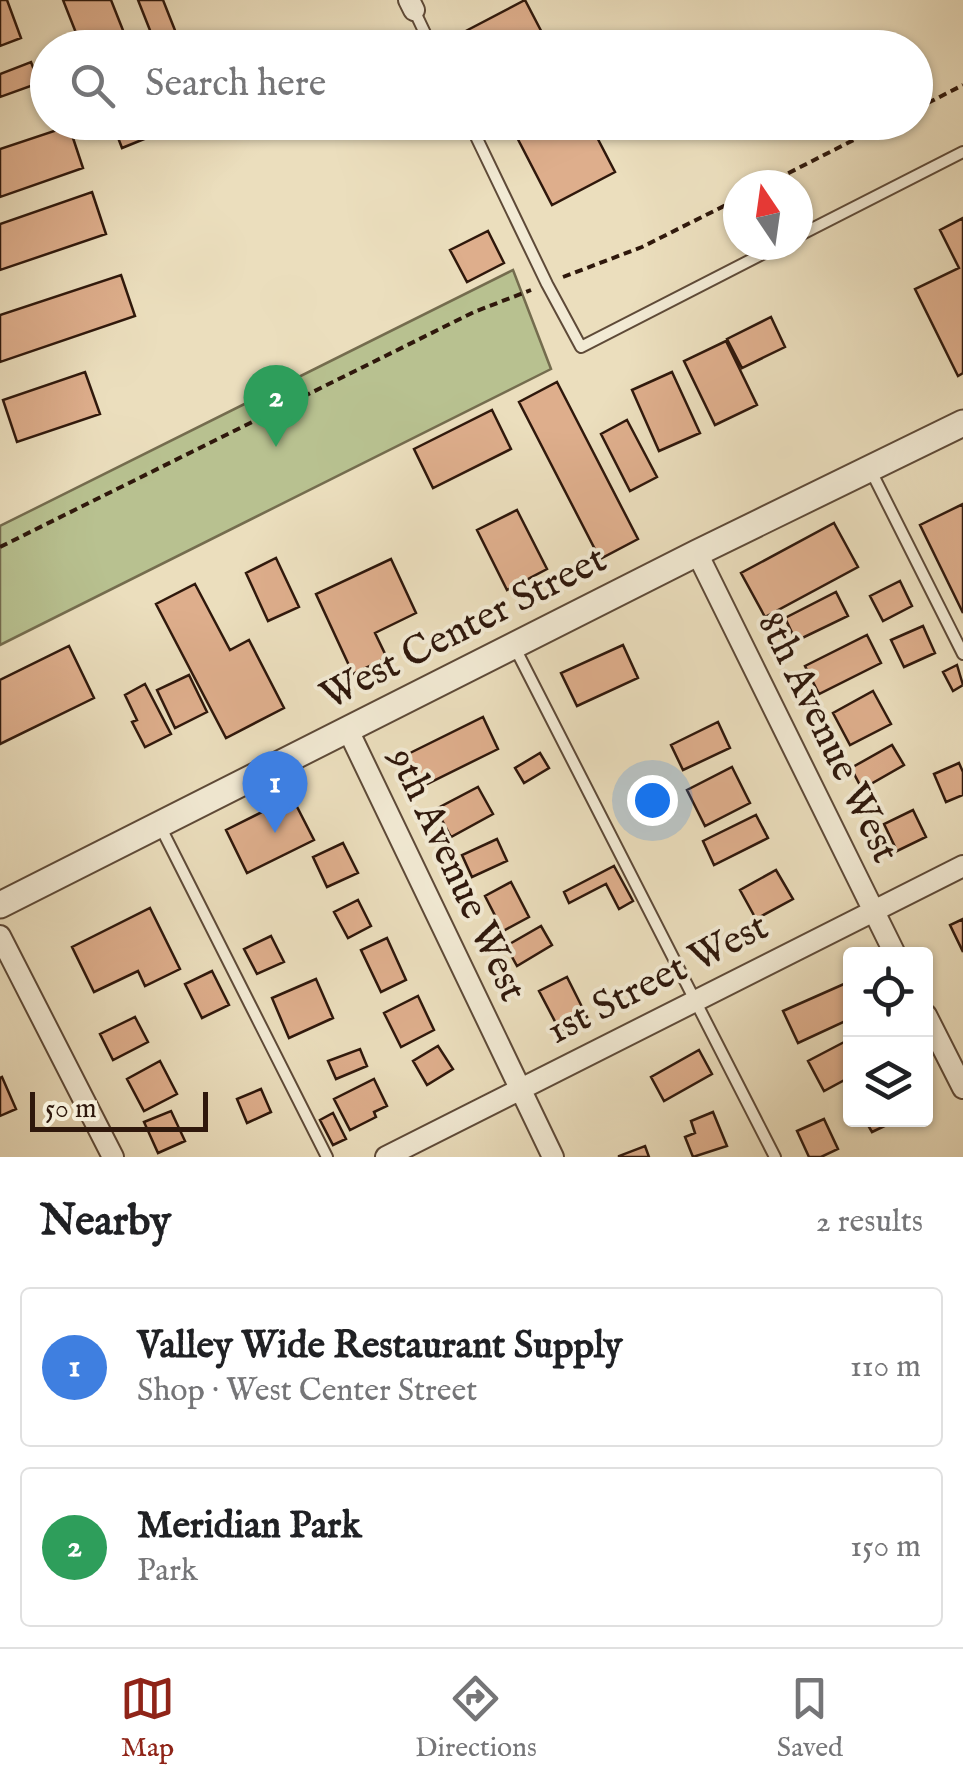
<!DOCTYPE html>
<meta charset="utf-8">
<style>
:root{--surface:#fff;--page:#f2f2f2;--text:#202124;--muted:#757577;--line:#e0e0e0;--accent:#8f2418}
body{margin:0;font-family:"IM FELL English",serif;background:var(--page);color:var(--text)}
.controls{position:absolute;right:30px;bottom:30px;display:grid;overflow:hidden;border-radius:10px;box-shadow:0 2px 8px #0004}
.controls button{width:90px;height:90px;display:grid;place-items:center;padding:0;border:0;border-bottom:2px solid var(--line);background:var(--surface);color:var(--text);font:50px sans-serif}
.compass{position:absolute;left:723px;top:170px;width:90px;height:90px;border-radius:50%;background:var(--surface);box-shadow:0 2px 8px #0004;rotate:347deg}
.scale{position:absolute;left:30px;bottom:25px;width:178px;box-sizing:border-box;padding-left:10px;border:5px solid #2f180c;border-top:0;font-size:28px;line-height:35px;white-space:nowrap;color:#2f180c;-webkit-text-stroke:8px #f2ead4;paint-order:stroke}
.you{position:absolute;left:652px;top:800px;width:35px;height:35px;margin:-25px;border:8px solid #fff;border-radius:50%;background:#1a73e8;box-shadow:0 0 0 15px #1a73e833}
.badge{display:grid;place-items:center;width:65px;height:65px;border-radius:50%;background:var(--accent);color:#fff;font-size:32px;font-weight:700}
.pin{position:absolute;translate:-50% -82px;filter:drop-shadow(0 2px 5px #0008)}
.pin::after{content:'';position:absolute;top:52px;width:35px;height:30px;background:inherit;clip-path:polygon(0 0,100% 0,50% 100%)}
.list{margin:0;padding:0;list-style:none}
h2{display:flex;justify-content:space-between;align-items:center;height:130px;margin:0;padding:0 40px;font-size:42px}
h2 small{font-size:32px;font-weight:400;color:var(--muted)}
.list li{display:grid;grid-template-columns:65px 1fr auto;gap:30px;align-items:center;box-sizing:border-box;height:160px;margin:0 20px 20px;padding:0 20px;border:2px solid var(--line);border-radius:10px}
.list b{display:block;font-size:38px;white-space:nowrap}
.list p{margin:0;font-size:32px;white-space:nowrap;color:var(--muted)}
.list em{font-size:32px;font-style:normal;color:var(--muted)}
.icon{flex:none;width:55px;height:55px;fill:none;stroke:currentColor;stroke-width:2;stroke-linecap:round;stroke-linejoin:round}
.map{position:relative;flex:none;width:963px;height:1157px;overflow:hidden}
.search{position:absolute;background:var(--surface);box-shadow:0 2px 8px #0004;left:30px;right:30px;top:30px;height:110px;display:flex;align-items:center;gap:25px;box-sizing:border-box;padding:0 35px;border-radius:55px;color:var(--muted);font-size:38px}
.sheet{height:490px;background:var(--surface)}
nav{display:flex;justify-content:space-around;align-items:center;box-sizing:border-box;height:140px;border-top:2px solid var(--line);background:var(--surface);font-size:28px;color:var(--muted)}
nav a{display:grid;justify-items:center;gap:5px}
nav .on{color:var(--accent)}
.map>svg:first-child{display:block}
.green{fill:#b8c190;stroke:#746c4e;stroke-width:2.5}
.building{fill:#deae8c;stroke:#2f180c;stroke-width:2.5}
.lines{fill:none;stroke-linecap:round;stroke-linejoin:round}
.service-casing{stroke:#5e4a38;stroke-width:14}
.minor-casing{stroke:#5e4a38;stroke-width:24}
.tertiary-casing{stroke:#5e4a38;stroke-width:29}
.path{stroke:#2f180c;stroke-width:4;stroke-dasharray:8 5;stroke-linecap:butt}
.service{stroke:#f2ead4;stroke-width:10}
.minor{stroke:#f2ead4;stroke-width:20}
.tertiary{stroke:#f2ead4;stroke-width:25}
.labels{text-anchor:middle;dominant-baseline:central;stroke-width:8;stroke-linejoin:round;paint-order:stroke}
.street-label{font-size:40px;fill:#2f180c;stroke:#f2ead4}
</style>
<div class="map">
<svg width="963" height="1157" viewBox="0 0 963 1157">
<rect width="100%" height="100%" fill="#ebdebd"/>
<filter id="stains"><feTurbulence type="fractalNoise" baseFrequency=".002" numOctaves="4"/><feColorMatrix values="0 0 0 0 .2 0 0 0 0 .09 0 0 0 0 .02 0 0 0 .5 -.17"/></filter>
<radialGradient id="worn" r=".72"><stop offset=".6" stop-color="#630" stop-opacity="0"/><stop offset="1" stop-color="#630" stop-opacity=".3"/></radialGradient>
<path class="green" d="M513,270L551,369L0,645V526Z"/>
<path class="building" d="M0,0H7L21,38L0,46Z
M63,0H111L130,48H82Z
M138,0H163L182,48H157Z
M525,0L550,48H469L462,33Z
M31,62L39,83L0,97V74Z
M112,122H161L164,131L122,148Z
M509,122H589L615,172L552,205Z
M69,126L83,168L0,197V149Z
M92,192L106,234L0,270V224Z
M963,218V373L958,376L915,289L959,268L940,230Z
M488,231L504,263L467,282L450,250Z
M121,275L135,316L0,362V315Z
M771,317L785,347L742,368L727,339Z
M726,341L757,405L715,425L684,361Z
M85,372L100,414L17,442L3,400Z
M672,372L700,433L659,451L632,390Z
M557,382L638,539L600,559L519,402Z
M492,410L511,449L433,488L414,449Z
M627,420L657,477L630,491L601,434Z
M963,504V613L920,525Z
M517,510L547,569L507,590L477,530Z
M834,523L858,567L765,617L741,573Z
M276,558L299,607L268,621L246,573Z
M391,559L416,613L375,633L387,658L353,674L316,594Z
M900,581L912,606L883,621L870,596Z
M195,584L230,650L249,640L284,708L226,738L156,604Z
M836,592L848,616L796,641L785,618Z
M923,626L935,653L904,667L891,640Z
M867,635L881,663L819,694L805,666Z
M623,645L638,678L577,706L561,673Z
M69,646L94,698L0,744V680Z
M957,665L963,685L953,691L943,672Z
M189,675L207,712L175,728L157,690Z
M145,684L171,734L145,747L132,722L137,720L125,695Z
M873,691L891,724L850,745L833,713Z
M483,717L498,749L421,787L406,755Z
M718,722L730,748L683,770L671,745Z
M892,745L904,765L862,789L851,768Z
M540,753L549,768L524,783L515,768Z
M959,763L963,772V795L946,802L934,774Z
M732,767L750,803L705,826L687,790Z
M478,787L493,814L451,837L436,809Z
M292,797L314,840L247,873L226,830Z
M913,810L926,837L897,851L884,824Z
M756,815L768,838L714,865L703,841Z
M497,839L507,861L472,877L462,855Z
M343,843L358,873L327,887L313,857Z
M614,866L633,901L619,909L606,884L569,903L564,892Z
M776,870L793,899L756,919L740,890Z
M511,882L529,917L503,931L485,896Z
M358,900L371,926L348,938L334,912Z
M150,908L180,969L145,986L138,971L94,992L72,947Z
M963,919V952L950,925Z
M541,926L552,945L517,966L506,946Z
M271,936L284,962L257,974L244,949Z
M387,938L406,980L381,992L361,950Z
M212,971L229,1005L202,1018L185,984Z
M567,977L587,1017L560,1031L539,991Z
M316,979L333,1018L289,1038L272,998Z
M844,984L850,998V1019L798,1043L783,1011Z
M418,996L434,1030L401,1047L384,1013Z
M135,1017L148,1042L113,1060L100,1034Z
M850,1039V1077L824,1091L808,1061Z
M438,1046L453,1069L427,1085L413,1061Z
M360,1049L367,1066L336,1079L328,1061Z
M699,1050L712,1074L664,1101L651,1077Z
M160,1061L177,1094L144,1111L127,1079Z
M2,1077L16,1109L0,1116V1078Z
M374,1079L387,1106L374,1112L376,1117L350,1130L334,1099Z
M261,1089L271,1112L247,1123L237,1099Z
M171,1111L185,1141L158,1153L144,1122Z
M713,1112L727,1146L693,1157L685,1137L695,1133L691,1121Z
M333,1113L346,1139L333,1145L320,1120Z
M824,1119L838,1149L821,1157H809L797,1131Z
M865,1120H897L872,1132Z
M645,1146L649,1157H619V1156Z"/>
<g class="lines">
<g class="service-casing">
<path id="service" d="M414,10L432,48
M469,122L547,284L581,347L780,245
M798,236L963,152
M871,471L963,654
M514,646L775,1157
M160,826L327,1157"/>
</g>
<g class="minor-casing">
<path id="minor" d="M409,0L414,10
M697,553L895,954
M348,730L553,1157
M0,936L113,1157
M926,1015L963,1088
M386,1157L963,866"/>
</g>
<g class="tertiary-casing">
<path id="tertiary" d="M0,905L697,553L963,423"/>
</g>
<path class="path" d="M916,109L963,85
M765,185L889,122
M563,277L642,247L738,199
M0,547L474,312L531,290"/>
<use href="#service" class="service"/>
<use href="#minor" class="minor"/>
<use href="#tertiary" class="tertiary"/>
</g>
<g class="labels">
<g class="street-label">
<text transform="translate(464 629) rotate(-27)">West Center Street</text>
<text transform="translate(827 738) rotate(64)">8th Avenue West</text>
<text transform="translate(456 875) rotate(65)">9th Avenue West</text>
<text transform="translate(658 980) rotate(-27)">1st Street West</text>
</g>
</g>
<rect width="100%" height="100%" filter="url(#stains)"/>
<rect width="100%" height="100%" fill="url(#worn)"/>
</svg>
<div class="controls">
<button><svg class="icon" aria-label="locate" viewBox="0 0 24 24"><circle cx="12" cy="12" r="6"/><path d="M12 2v4M12 18v4M2 12h4M18 12h4"/></svg></button>
<button><svg class="icon" aria-label="layers" viewBox="0 0 24 24"><path d="M12 4l9 5-9 5-9-5zM3 14l9 5 9-5"/></svg></button>
</div>
<svg class="compass" viewBox="-18 -18 36 36"><path d="M0-13l5 13h-10z" fill="#e53935"/><path d="M0 13l5-13h-10z" fill="#757577"/></svg>
<div class="scale">50 m</div>
<div class="you"></div>
<div class="pin badge" style="left:275px;top:833px;background:#3f7fe0">1</div>
<div class="pin badge" style="left:276px;top:447px;background:#2e9e5b">2</div>
<div class="search"><svg class="icon" aria-label="search" viewBox="0 0 24 24"><circle cx="10" cy="10" r="6"/><path d="M15 15l6 6"/></svg>Search here</div>
</div>
<section class="sheet">
<h2>Nearby<small>2 results</small></h2>
<ul class="list">
<li><span class="badge" style="background:#3f7fe0">1</span><div><b>Valley Wide Restaurant Supply</b><p>Shop · West Center Street</p></div><em>110 m</em></li>
<li><span class="badge" style="background:#2e9e5b">2</span><div><b>Meridian Park</b><p>Park</p></div><em>150 m</em></li>
</ul>
</section>
<nav>
<a class="on"><svg class="icon" aria-label="map" viewBox="0 0 24 24"><path d="M3 6l6-2 6 2 6-2v14l-6 2-6-2-6 2zM9 4v14M15 6v14"/></svg>Map</a>
<a><svg class="icon" aria-label="directions" viewBox="0 0 24 24"><path d="M12 3l9 9-9 9-9-9zM9 14v-3h6M13 9l2 2-2 2"/></svg>Directions</a>
<a><svg class="icon" aria-label="saved" viewBox="0 0 24 24"><path d="M7 4h10v16l-5-4-5 4z"/></svg>Saved</a>
</nav>
